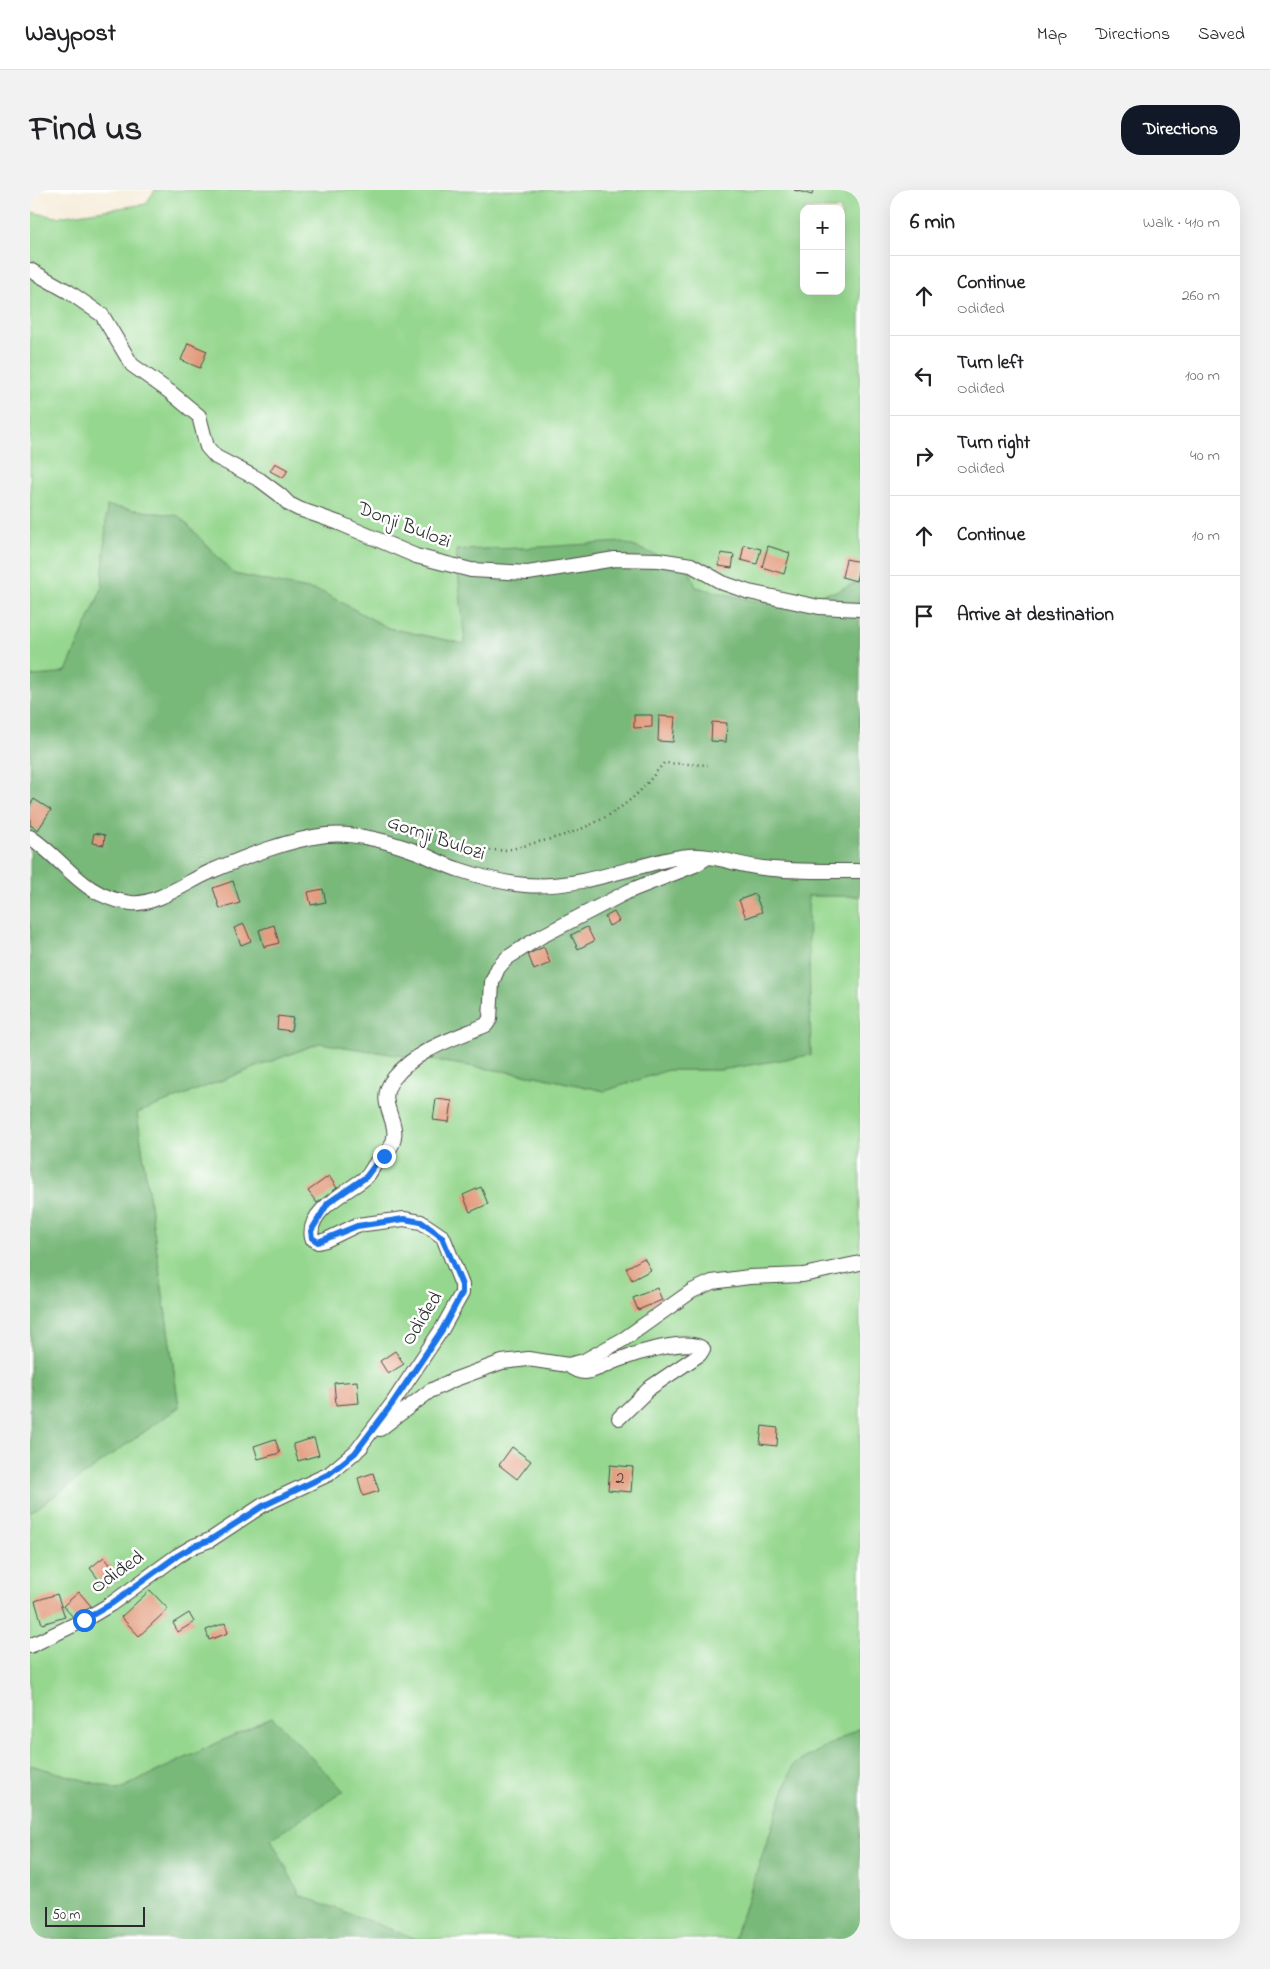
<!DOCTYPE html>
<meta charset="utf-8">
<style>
:root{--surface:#fff;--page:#f2f2f2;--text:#202124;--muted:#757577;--line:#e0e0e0;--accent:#111827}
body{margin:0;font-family:"Indie Flower",sans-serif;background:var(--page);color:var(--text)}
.controls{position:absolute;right:15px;top:15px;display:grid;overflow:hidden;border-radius:10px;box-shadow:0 5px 20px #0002}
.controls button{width:45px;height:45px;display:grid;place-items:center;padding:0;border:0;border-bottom:1px solid var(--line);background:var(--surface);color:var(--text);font:25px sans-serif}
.scale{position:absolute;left:15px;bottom:12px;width:100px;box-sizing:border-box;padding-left:5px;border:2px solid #2b2b2b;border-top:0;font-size:14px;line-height:18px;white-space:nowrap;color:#2b2b2b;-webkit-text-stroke:4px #fff;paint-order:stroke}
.stop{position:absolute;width:15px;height:15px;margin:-11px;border:4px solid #1a73e8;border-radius:50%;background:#fff}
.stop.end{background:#1a73e8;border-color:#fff;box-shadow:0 1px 5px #0008}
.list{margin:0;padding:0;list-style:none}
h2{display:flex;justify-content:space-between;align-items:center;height:65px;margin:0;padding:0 20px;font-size:21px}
h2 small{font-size:16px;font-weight:400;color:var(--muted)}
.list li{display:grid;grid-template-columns:32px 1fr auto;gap:15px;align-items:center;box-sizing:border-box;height:80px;padding:0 20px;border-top:1px solid var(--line)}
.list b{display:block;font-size:19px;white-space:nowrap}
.list p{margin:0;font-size:16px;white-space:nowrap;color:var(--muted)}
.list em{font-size:16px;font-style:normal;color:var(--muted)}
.icon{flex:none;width:28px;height:28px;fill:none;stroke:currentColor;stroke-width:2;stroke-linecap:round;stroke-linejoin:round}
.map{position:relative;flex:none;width:830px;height:1749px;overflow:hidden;border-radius:20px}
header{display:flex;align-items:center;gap:30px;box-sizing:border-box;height:70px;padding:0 25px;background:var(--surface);border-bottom:1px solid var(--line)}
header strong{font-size:24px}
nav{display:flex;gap:28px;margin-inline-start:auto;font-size:18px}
.intro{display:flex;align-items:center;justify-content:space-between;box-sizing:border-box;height:120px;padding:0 30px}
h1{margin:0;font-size:35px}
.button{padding:12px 22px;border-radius:20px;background:var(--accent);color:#fff;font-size:18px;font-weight:700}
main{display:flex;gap:30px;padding:0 30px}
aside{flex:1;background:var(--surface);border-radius:20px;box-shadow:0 5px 20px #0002}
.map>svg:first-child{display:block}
.green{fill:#95d78e;stroke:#60815c;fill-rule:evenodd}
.forest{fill:#78b879;stroke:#527252}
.building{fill:#e19576}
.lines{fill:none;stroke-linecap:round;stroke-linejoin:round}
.minor-casing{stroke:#494845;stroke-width:16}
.path{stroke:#494845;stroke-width:2.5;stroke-dasharray:1 4;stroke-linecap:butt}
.minor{stroke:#fff;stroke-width:14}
.route{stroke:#1a73e8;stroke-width:6}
.labels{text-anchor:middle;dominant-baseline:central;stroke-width:5;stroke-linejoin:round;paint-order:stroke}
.number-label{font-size:18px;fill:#58463e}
.street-label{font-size:20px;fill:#2b2b2b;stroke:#fff}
</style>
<header>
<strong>Waypost</strong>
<nav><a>Map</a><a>Directions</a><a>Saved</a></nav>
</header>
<div class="intro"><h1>Find us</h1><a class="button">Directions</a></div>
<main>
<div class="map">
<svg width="830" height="1749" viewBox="0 0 830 1749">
<rect width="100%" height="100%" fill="#fff"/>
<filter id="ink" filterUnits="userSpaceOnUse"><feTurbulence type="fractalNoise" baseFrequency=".02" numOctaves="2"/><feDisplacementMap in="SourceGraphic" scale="10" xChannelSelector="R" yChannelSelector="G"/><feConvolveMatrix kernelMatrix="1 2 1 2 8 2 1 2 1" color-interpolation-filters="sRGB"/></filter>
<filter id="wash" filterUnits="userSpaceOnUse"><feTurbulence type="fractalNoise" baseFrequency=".0096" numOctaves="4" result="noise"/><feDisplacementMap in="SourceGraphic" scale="20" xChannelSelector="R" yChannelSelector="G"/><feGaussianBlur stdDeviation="1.12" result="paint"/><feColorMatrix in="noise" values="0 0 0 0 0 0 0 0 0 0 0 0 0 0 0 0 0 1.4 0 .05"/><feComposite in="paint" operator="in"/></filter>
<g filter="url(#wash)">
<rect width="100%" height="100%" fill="#f6ecd9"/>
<path class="green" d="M125,0H830V391L805,402L728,412L493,358L426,360L436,454L358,438L292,402L204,384L149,326L77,316L72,399L36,481L21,485L0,486V22L27,27L116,14ZM774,19H811V101H774Z
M777,706H830V1538L763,1575L704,1749H387L270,1706L241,1649L242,1527L88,1600L0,1575V1323L149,1217L107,923L289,853L505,886L575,901L638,880H690L781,864Z"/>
<path class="forest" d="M77,316L149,326L204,384L292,402L358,438L435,454L426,360L493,358L592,352L658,377L666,397L728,412L805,402L830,391V706H778L781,865L690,880H638L575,901L505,886L289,853L107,923L149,1217L0,1323V486L21,485L36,481L72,399Z
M242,1527L314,1601L241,1649L270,1705L387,1749H0V1575L88,1600Z
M830,1538V1749H704L763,1575Z"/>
<g id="blocks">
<path class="building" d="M764,0H783L782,5Z
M158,153L177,161L170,178L151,170Z
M245,273L258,280L253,288L240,281Z
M714,355L731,359L727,374L711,370Z
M738,356L760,363L754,384L732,377Z
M691,363L704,365L702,378L689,376Z
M816,369L830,372L826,391L812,387Z
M604,525H622V537L604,538Z
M629,526L645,527L643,552L628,551Z
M682,532L697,533L696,552L681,551Z
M4,609L21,620L8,640L0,635V615Z
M64,643L75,645L74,655L62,653Z
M203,691L210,713L190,719L183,698Z
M293,699L296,712L281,715L278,702Z
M725,704L732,722L716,728L709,710Z
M584,722L589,731L579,736L575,727Z
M214,734L221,751L211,755L204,738Z
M244,735L249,753L234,757L229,740Z
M557,737L564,751L548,759L541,745Z
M514,757L520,773L504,780L498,764Z
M248,826L263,828L261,841L247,839Z
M406,909L422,911L419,932L403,930Z
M299,986L307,998L287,1013L278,1001Z
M451,997L458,1014L440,1022L433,1005Z
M614,1068L621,1080L602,1090L596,1078Z
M627,1098L632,1110L608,1120L603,1108Z
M365,1161L374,1174L358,1184L350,1171Z
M327,1191L329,1213L306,1215L304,1193Z
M732,1236L748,1238L747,1256L730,1254Z
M284,1248L289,1265L268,1271L263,1254Z
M245,1249L250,1263L228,1269L224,1256Z
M482,1257L501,1271L487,1289L469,1275Z
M580,1275L603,1277L601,1302L578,1300Z
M343,1283L349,1301L333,1306L328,1288Z
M74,1367L90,1387L75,1398L60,1378Z
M120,1400L138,1419L109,1446L91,1427Z
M49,1402L61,1416L46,1430L33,1416Z
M27,1404L35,1427L12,1434L5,1411Z
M159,1423L164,1432L148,1442L143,1433Z
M195,1433L198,1443L179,1450L176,1440Z"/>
</g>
</g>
<g filter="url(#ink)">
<use href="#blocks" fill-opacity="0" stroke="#494845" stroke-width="1"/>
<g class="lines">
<g class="minor-casing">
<path id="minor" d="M0,80L39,102L72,125L102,175L140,202L169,226L177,257L186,267L230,290L250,305L259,314L269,319L309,333L386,366L441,380L498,383L585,369L629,370L661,375L693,393L719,402L789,417L830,419
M0,647C37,672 52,707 101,713C125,716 160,690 182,681C218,666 257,650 296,645C327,642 361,652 390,663C402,668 414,675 427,679C448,686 472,693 495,695C533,698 572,687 608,677C625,673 642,667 659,666C684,664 709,676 733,678C765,682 798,681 830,681
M538,1175C543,1179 548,1182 555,1182C566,1181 577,1174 588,1170C604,1164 660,1146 673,1159L670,1164L621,1197L589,1228
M350,1239L400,1201L423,1190L472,1172L498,1169L538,1175L554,1171L594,1149L662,1101L682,1092L719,1087L773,1085L830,1073
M325,1263L362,1214L412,1139L432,1103V1095L413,1047L391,1032L374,1029L327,1035L296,1050L288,1052L282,1048C276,1020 318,1002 335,988C340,984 342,978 346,973C349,970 352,968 355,965C382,935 340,917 364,888C387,859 423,849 456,835L460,829L462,792L468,778L477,768L510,747L599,701L665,675L678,667
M0,1456L54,1430L81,1414L147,1366L164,1356L180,1350L233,1315L299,1284L331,1257"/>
</g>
<path class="path" d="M377,643C408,652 441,662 474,660C485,659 497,655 508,652C545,644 581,629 609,602C618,593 626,582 634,573L678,575"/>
<use href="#minor" class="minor"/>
</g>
</g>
<g class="lines" filter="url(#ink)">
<path class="route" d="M54,1430L81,1414L147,1366L164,1356L180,1350L233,1316L299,1284L325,1263L362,1214L412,1140L432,1103V1095L412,1047L391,1032L374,1029L327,1036L288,1052L282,1048L281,1041L298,1013L336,987L348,971L354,966"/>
</g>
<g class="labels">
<g class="number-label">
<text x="590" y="1289">2</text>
</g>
<g class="street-label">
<text transform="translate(374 336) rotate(21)">Donji Bulozi</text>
<text transform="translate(406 649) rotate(19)">Gornji Bulozi</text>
<text transform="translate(393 1129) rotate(-58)">Odiđed</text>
<text transform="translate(88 1383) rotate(-35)">Odiđed</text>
</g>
</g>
</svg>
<div class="controls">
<button>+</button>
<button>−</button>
</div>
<div class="scale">50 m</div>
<div class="stop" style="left:54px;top:1430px"></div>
<div class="stop end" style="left:354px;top:966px"></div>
</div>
<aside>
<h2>6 min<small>Walk · 410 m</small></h2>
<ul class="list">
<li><svg class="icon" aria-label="ahead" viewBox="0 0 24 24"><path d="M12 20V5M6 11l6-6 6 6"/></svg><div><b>Continue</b><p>Odiđed</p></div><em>260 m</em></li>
<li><svg class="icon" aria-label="left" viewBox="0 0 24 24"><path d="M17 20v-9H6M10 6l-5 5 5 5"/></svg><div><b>Turn left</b><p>Odiđed</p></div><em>100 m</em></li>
<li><svg class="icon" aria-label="right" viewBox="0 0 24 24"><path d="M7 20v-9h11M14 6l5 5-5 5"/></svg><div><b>Turn right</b><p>Odiđed</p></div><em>40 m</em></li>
<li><svg class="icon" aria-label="ahead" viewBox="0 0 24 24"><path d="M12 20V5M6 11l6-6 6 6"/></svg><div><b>Continue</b></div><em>10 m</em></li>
<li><svg class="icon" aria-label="arrive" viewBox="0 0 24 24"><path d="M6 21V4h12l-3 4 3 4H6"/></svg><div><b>Arrive at destination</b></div></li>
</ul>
</aside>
</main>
